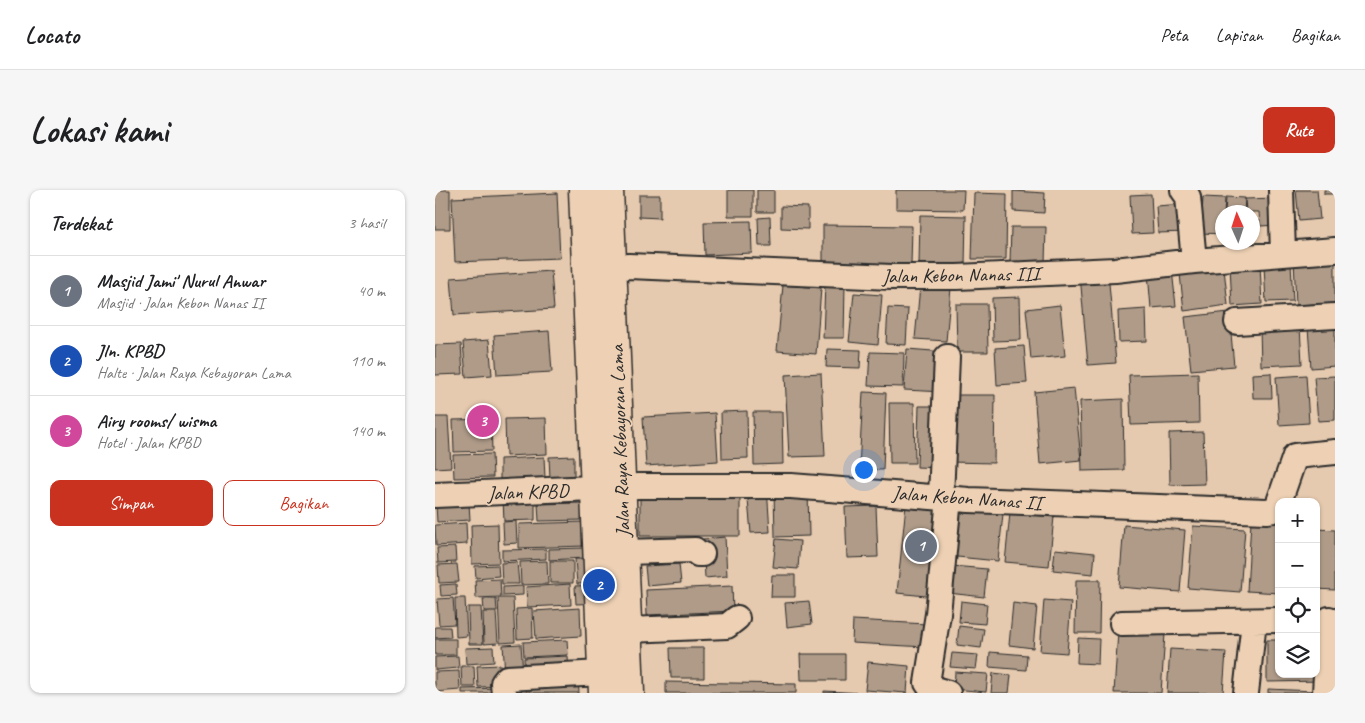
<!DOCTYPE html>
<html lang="id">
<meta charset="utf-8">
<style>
:root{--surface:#fff;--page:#f6f6f6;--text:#202124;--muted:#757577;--line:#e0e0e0;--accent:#c8321e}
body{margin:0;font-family:Caveat,sans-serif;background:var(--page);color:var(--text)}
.controls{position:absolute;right:15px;bottom:15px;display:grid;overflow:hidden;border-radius:10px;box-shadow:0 1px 4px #0004}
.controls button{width:45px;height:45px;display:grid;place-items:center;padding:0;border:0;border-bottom:1px solid var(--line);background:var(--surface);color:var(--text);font:25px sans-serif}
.compass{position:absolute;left:780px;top:15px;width:45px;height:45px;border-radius:50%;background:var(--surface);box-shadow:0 1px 4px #0004;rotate:357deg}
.you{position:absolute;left:428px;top:279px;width:18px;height:18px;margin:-12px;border:4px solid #fff;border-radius:50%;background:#1a73e8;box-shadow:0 0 0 8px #1a73e833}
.badge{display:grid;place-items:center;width:32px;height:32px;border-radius:50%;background:var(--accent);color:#fff;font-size:16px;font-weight:700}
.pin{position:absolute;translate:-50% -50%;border:2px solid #fff;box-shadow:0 1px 5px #0006}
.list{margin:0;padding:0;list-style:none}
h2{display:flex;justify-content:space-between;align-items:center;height:65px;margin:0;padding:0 20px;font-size:21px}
h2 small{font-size:16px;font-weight:400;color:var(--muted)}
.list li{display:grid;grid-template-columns:32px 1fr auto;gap:15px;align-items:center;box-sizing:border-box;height:70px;padding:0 20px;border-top:1px solid var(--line)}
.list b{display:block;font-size:19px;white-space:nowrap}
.list p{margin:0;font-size:16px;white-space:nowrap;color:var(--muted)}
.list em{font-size:16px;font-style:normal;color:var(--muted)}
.actions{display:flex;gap:10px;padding:15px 20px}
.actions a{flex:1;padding:11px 0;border:1px solid var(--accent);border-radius:10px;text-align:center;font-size:18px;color:var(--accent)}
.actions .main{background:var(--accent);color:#fff}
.icon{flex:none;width:28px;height:28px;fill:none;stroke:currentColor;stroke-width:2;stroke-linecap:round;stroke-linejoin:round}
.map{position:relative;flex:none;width:900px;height:503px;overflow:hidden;border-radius:10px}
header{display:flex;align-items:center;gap:30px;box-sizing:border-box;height:70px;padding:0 25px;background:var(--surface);border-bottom:1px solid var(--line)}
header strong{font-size:24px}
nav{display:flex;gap:28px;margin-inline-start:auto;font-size:18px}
.intro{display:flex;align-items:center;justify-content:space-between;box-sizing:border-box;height:120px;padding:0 30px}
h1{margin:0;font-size:35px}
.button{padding:12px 22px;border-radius:10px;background:var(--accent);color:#fff;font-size:18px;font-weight:700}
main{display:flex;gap:30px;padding:0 30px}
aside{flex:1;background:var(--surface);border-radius:10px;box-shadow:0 1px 4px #0004}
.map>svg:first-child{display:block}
.building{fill:#af9b88;stroke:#2b2b2b}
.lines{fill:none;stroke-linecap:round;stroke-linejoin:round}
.minor-casing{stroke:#2b2b2b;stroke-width:28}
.major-casing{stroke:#2b2b2b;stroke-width:31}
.minor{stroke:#eed1b4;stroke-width:24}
.major{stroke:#eed1b4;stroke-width:28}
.labels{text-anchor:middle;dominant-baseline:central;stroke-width:4;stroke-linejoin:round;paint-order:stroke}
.street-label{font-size:20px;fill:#2b2b2b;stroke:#eed1b4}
</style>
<header>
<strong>Locato</strong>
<nav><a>Peta</a><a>Lapisan</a><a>Bagikan</a></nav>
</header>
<div class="intro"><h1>Lokasi kami</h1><a class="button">Rute</a></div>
<main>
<aside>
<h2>Terdekat<small>3 hasil</small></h2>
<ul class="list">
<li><span class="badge" style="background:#6b7280">1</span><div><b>Masjid Jami' Nurul Anwar</b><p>Masjid · Jalan Kebon Nanas II</p></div><em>40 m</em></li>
<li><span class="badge" style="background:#1a4fb4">2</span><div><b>Jln. KPBD</b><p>Halte · Jalan Raya Kebayoran Lama</p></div><em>110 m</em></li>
<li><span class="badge" style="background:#d1479c">3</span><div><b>Airy rooms/ wisma</b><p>Hotel · Jalan KPBD</p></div><em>140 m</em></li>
</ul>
<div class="actions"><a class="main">Simpan</a><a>Bagikan</a></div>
</aside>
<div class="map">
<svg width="900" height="503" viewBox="0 0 900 503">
<rect width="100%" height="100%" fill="#e6caaf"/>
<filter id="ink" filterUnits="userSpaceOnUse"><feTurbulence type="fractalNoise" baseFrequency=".02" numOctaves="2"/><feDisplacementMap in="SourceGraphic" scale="10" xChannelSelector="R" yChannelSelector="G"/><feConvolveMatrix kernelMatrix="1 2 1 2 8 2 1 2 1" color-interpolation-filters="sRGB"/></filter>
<g filter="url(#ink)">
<path class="building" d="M0,0H15V39H0Z
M293,0H318V26H293Z
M322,0H339V22H322Z
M461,0H529L528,20L461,19Z
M861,0H882L885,29L864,31Z
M889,0H900V4H889Z
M578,1L610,3L609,23L578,21Z
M122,3L125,68L20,72L17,8Z
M539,3L572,4L571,69H537Z
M716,4L718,43L697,44L695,5Z
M204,5H225V28L204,27Z
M768,7L790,8L788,44L766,43Z
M791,7L810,8L809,22H790Z
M841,8L843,35L825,36L824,22H811L810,9Z
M749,14L751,42L723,43L721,16Z
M346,16L373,17V39L346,38Z
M485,25L531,26L530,76L484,75Z
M335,27L336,56H324L323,28Z
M316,31L317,63L270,65L269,32Z
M388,35L477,36L476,75L388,73Z
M576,37H611L610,73L575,72Z
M900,67V113L861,115L859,69Z
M856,74L858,111L831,112L829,76Z
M825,75L827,114L797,116L795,76Z
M789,79L793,115L749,121L745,84Z
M737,80L741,116L716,118L713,83Z
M116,81L119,119L19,125L16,88Z
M673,82L681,173L653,175L645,85Z
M390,93L410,94L409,148H388Z
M348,95L386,98L381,164L342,161Z
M485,96L516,98L511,151L480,149Z
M419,103L447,105L443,155L414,152Z
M585,107L586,150L558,151L557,108Z
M521,114H552L553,162H522Z
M625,115L630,166L596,169L591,119Z
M453,118L473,119L471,155L451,154Z
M711,119L712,151L684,152L683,121Z
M794,122L799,176L756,180L750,127Z
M865,136L867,174L826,176L825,137Z
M900,136V176L876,178L873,138Z
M114,141L117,182L62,185L59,145Z
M54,150L57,185L31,187L28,152Z
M26,154L28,184L0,185V155Z
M589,156L592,193L562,195L560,158Z
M392,159L426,160L425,178L391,177Z
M472,159L511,162L509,202L469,200Z
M435,162L469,163L468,197L433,196Z
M386,183L390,266L354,267L350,185Z
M763,183L764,233L696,235L694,185Z
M836,183L837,208H818L817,184Z
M871,185L874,233L844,235L841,187Z
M900,186V230L883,231L879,187Z
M639,198L646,270L605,274L599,202Z
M428,202L451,203L448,280L424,279Z
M514,205H560L559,273L513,272Z
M688,209L689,280L647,281L645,211Z
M454,213H479L480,273H455Z
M484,216H507L504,278L482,277Z
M312,221L313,268L287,269L286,222Z
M318,222H347L348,274L319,275Z
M280,223L283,271L211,276L208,227Z
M0,227H13L16,277L0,278Z
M111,228L112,264L71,266L70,229Z
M56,229L57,261L19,262L18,230Z
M768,242L770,294L735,295L734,243Z
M57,264L58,287L19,288L18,265Z
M139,266V287L115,288L114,267Z
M109,267L110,288L65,290V269Z
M332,297L335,342L316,343L312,299Z
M205,299L305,300V346H205Z
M373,299L374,346L340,347L339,300Z
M472,305L510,309L500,407L462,403Z
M100,308V330L69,331L68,309Z
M34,313L35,330L2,332L1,315Z
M147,313L148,330L104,331L103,314Z
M441,316L443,367L412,368L410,317Z
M517,319L568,324L563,371L512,366Z
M575,323L619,327L614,376L570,372Z
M81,331L82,353L69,354L68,332Z
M816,331L844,333V403L812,401Z
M150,332V356L84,358V334Z
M31,333L32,354L1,356L0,335Z
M63,334L64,373L37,374L36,335Z
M689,335L750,340L745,402L684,397Z
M758,336L810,339L805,402L753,398Z
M881,339L900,340V400L881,399Z
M290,347L292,386L270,388L268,349Z
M341,349L365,351L363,379L338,377Z
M20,357L21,372L3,373L2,358Z
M149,358V368L114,370V359Z
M111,359V369L67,371V360Z
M620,359L660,363L658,384L618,380Z
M140,369H155L157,393L142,394Z
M112,371L113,394L86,395L85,372Z
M115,371H138V393H115Z
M82,372L84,394H67L66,373Z
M22,374L24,392L4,393L3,375Z
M244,374L246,393L212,396L210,376Z
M63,375L64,386L41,388L40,376Z
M517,376L552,379L549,407L513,403Z
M337,385H360V407H336Z
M65,389L66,407L41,408L40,390Z
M641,390H665L664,443H640Z
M21,394L22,405L6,406L5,395Z
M135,394L136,415L92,417L91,397Z
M163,395L164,413L141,414L140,396Z
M88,396V405L68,406V397Z
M297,396L298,421L212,425L211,400Z
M18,408L20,434L4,435L2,409Z
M20,408H30L32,446L21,447Z
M63,408H78L80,452L65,453Z
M48,409H61L62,421H49Z
M609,410L636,412L632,463L605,461Z
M374,411L377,434L352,437L350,413Z
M526,411L552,414L550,434L524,432Z
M578,413L602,416L598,458L574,455Z
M33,417H46L48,454H34Z
M97,418L98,448L82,449L81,419Z
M145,418L146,446L101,449L99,421Z
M48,422H61L63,453L49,454Z
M418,430L492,434L491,457L417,453Z
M524,436L549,439L546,458L522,455Z
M0,437H15L16,447L0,448Z
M683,441L730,444L726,503H679Z
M643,448L664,449L663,474L642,473Z
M0,449H21V465H0Z
M132,450L133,465L89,467L88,452Z
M832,450H844V484H881L890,491L832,492Z
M86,454L88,484H70L68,455Z
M58,457L59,472L31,474L30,458Z
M235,458H269V488H236Z
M735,459L791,462L788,503H732Z
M555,462L592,465L591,480L554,477Z
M517,463L543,465L541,479L515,477Z
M365,464H410V490H366Z
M23,466L24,478L0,480V467Z
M133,466L134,484L90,487L89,468Z
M433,472L474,476L472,503L430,500Z
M66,475L67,496L43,497L42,476Z
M26,476H39L40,497H27Z
M24,481L25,500L0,502V482Z
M520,482L553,484L551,502L519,499Z
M558,483L576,485L574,503H556Z
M143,487L144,503H94V489Z
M91,490L92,503H74Z
M231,492L361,494V503H231Z
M65,498L66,503H27V499Z
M833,499L880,501V503H833Z
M389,501L428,503H389Z"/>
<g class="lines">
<g class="minor-casing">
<path id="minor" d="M748,0L753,7L759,71
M846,0L848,64
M158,78L194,76L457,87H522L680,80L759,71L900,60
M802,132L900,126
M0,305L204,296H356L534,310L832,321L839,320L844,313
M506,307L512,167
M844,312L860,266L900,262
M190,362L260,360L263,364H267
M687,433L844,430
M193,440L292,436L302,428
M69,503L68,493L72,488L167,483
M513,503L496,498L492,493L503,424L514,308
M811,503L819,431
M890,503L894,429"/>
</g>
<g class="major-casing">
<path id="major" d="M148,0L168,503
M174,0L195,503"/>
</g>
<use href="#minor" class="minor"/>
<use href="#major" class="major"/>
</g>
</g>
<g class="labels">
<g class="street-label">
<text transform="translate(526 85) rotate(-1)">Jalan Kebon Nanas III</text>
<text transform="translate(185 251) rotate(-92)">Jalan Raya Kebayoran Lama</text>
<text transform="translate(93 302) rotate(-2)">Jalan KPBD</text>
<text transform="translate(532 308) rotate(4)">Jalan Kebon Nanas II</text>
</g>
</g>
</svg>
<div class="controls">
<button>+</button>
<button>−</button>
<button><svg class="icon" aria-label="locate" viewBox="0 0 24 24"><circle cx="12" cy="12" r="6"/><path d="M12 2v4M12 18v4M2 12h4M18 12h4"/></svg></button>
<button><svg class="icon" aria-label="layers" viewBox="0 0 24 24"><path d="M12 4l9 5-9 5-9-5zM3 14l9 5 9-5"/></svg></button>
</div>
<svg class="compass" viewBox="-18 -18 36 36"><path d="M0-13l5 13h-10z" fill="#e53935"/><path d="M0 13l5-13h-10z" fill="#757577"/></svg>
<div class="you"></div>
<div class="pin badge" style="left:486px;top:356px;background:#6b7280">1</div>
<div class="pin badge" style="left:164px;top:395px;background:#1a4fb4">2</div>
<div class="pin badge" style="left:48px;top:231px;background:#d1479c">3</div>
</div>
</main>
